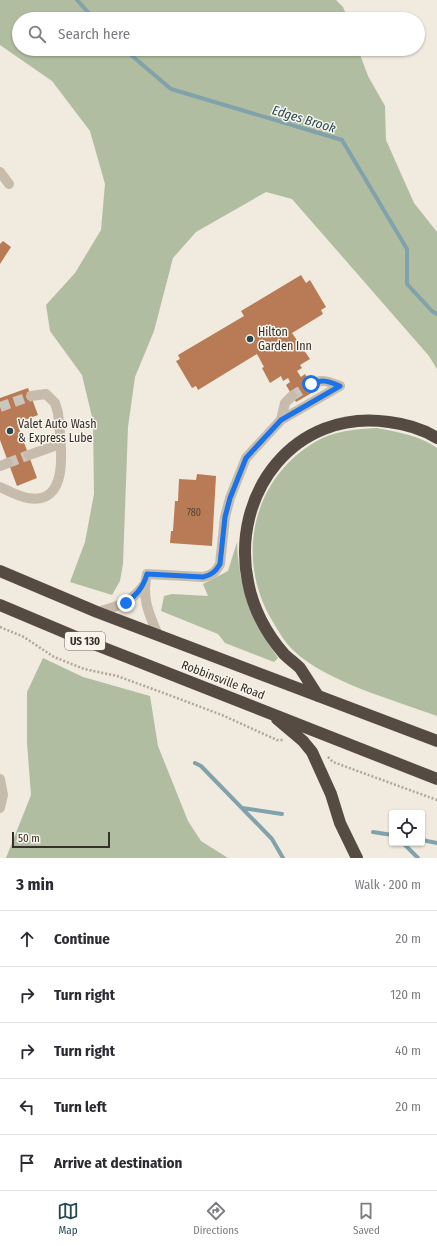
<!DOCTYPE html>
<meta charset="utf-8">
<style>
:root{--surface:#fff;--page:#f2f2f3;--text:#2b2b33;--muted:#7c7c81;--line:#e1e1e2;--accent:#244953}
body{margin:0;font-family:"Fira Sans Condensed",sans-serif;background:var(--page);color:var(--text)}
.controls{position:absolute;right:12px;bottom:12px;display:grid;overflow:hidden;border-radius:4px;box-shadow:0 1px 3px #0004}
.controls button{width:36px;height:36px;display:grid;place-items:center;padding:0;border:0;border-bottom:1px solid var(--line);background:var(--surface);color:var(--text);font:20px sans-serif}
.scale{position:absolute;left:12px;bottom:10px;width:98px;box-sizing:border-box;padding-left:4px;border:2px solid #362f2a;border-top:0;font-size:11px;line-height:14px;white-space:nowrap;color:#362f2a;-webkit-text-stroke:3px #f8f4eb;paint-order:stroke}
.stop{position:absolute;width:12px;height:12px;margin:-9px;border:3px solid #1a73e8;border-radius:50%;background:#fff}
.stop.end{background:#1a73e8;border-color:#fff;box-shadow:0 1px 4px #0008}
.list{margin:0;padding:0;list-style:none}
h2{display:flex;justify-content:space-between;align-items:center;height:52px;margin:0;padding:0 16px;font-size:17px}
h2 small{font-size:13px;font-weight:400;color:var(--muted)}
.list li{display:grid;grid-template-columns:26px 1fr auto;gap:12px;align-items:center;box-sizing:border-box;height:56px;padding:0 16px;border-top:1px solid var(--line)}
.list b{display:block;font-size:15px;white-space:nowrap}
.list em{font-size:13px;font-style:normal;color:var(--muted)}
.icon{flex:none;width:22px;height:22px;fill:none;stroke:currentColor;stroke-width:2;stroke-linecap:round;stroke-linejoin:round}
.map{position:relative;flex:none;width:437px;height:858px;overflow:hidden}
.search{position:absolute;background:var(--surface);box-shadow:0 1px 3px #0004;left:12px;right:12px;top:12px;height:44px;display:flex;align-items:center;gap:10px;box-sizing:border-box;padding:0 14px;border-radius:22px;color:var(--muted);font-size:15px}
.sheet{height:332px;background:var(--surface)}
nav{display:flex;justify-content:space-around;align-items:center;box-sizing:border-box;height:56px;border-top:1px solid var(--line);background:var(--surface);font-size:11px;color:var(--muted)}
nav a{display:grid;justify-items:center;gap:2px}
nav .on{color:var(--accent)}
.map>svg:first-child{display:block}
.green{fill:#b0bda0}
.lines{fill:none;stroke-linecap:round;stroke-linejoin:round}
.stream{stroke:#81a2aa;stroke-width:4}
.building{fill:#b87b55}
.minor-tunnel{stroke:#cbc5bb;stroke-width:10;stroke-dasharray:10 5;stroke-linecap:butt}
.path{stroke:#b2a696;stroke-width:2.5;stroke-dasharray:2 2;stroke-linecap:butt}
.minor{stroke:#c7bcac;stroke-width:10}
.highway{stroke:#564b42;stroke-width:12}
.route{stroke:#1a73e8;stroke-width:5}
.poi-dot{fill:#244953;stroke:#f8f4eb;stroke-width:1.5}
.labels{text-anchor:middle;dominant-baseline:central;stroke-width:3;stroke-linejoin:round;paint-order:stroke}
.number-label{font-size:10px;fill:#564235}
.shield{fill:#f8f4eb;stroke:#706a64;stroke-width:1}
.shield-label{font-size:11px;font-weight:bold;fill:#362f2a}
.poi-label{font-size:12px;fill:#362f2a;stroke:#f8f4eb;text-anchor:start}
.street-label{font-size:12px;fill:#362f2a;stroke:#f8f4eb}
.water-label{font-size:13px;font-style:italic;fill:#244953;stroke:#f8f4eb}
</style>
<div class="map">
<svg width="437" height="858" viewBox="0 0 437 858">
<rect width="100%" height="100%" fill="#f0eadf"/>
<path class="green" d="M0,0H336L343,7L348,19H19V49H358L368,76L385,106L386,140L414,203L437,232V369L429,356L292,199L266,192L196,232L173,258L154,331L135,377L128,427L123,564L120,581L112,595L70,582L85,542L94,494L93,421L82,375L50,331L46,305L75,273L101,230L105,184L90,131L52,81L0,45Z
M377,428C397,432 419,435 437,448V716C394,700 327,682 294,651C285,643 279,632 273,622C235,560 251,480 315,442C333,431 356,429 377,428Z
M237,542C239,590 251,619 278,658L274,662L225,643L218,634L161,611L164,596L172,594L208,596L203,584L228,571Z
M43,658L83,677L150,696L158,746L188,821L201,841L228,858H6L31,795L27,743V692Z"/>
<g class="lines">
<path class="stream" d="M77,0L94,19
M124,49L171,89L342,140L407,249V284L432,311L437,314
M195,763L201,766L272,839L283,858
M242,808L282,814
M373,832L392,835
M422,840L437,843
M403,843L418,858"/>
</g>
<path class="building" d="M3,241L11,247L0,264V244Z
M301,275L306,283L310,280L326,307L321,310L323,314L292,333L310,359L300,365L302,368L297,371L301,377L305,374L315,391L296,402L286,385L290,382L288,378L283,381L281,376L270,383L262,368L264,367L257,354L198,390L196,386L192,388L176,361L180,359L178,355L244,316L241,311Z
M28,388L38,415L17,423L37,478L17,486L0,440V398Z
M197,474L216,476L212,546L170,543L171,531H173L175,501H178L179,479L196,480Z"/>
<g class="lines">
<path class="minor-tunnel" d="M292,396L311,384
M0,407L31,396
M8,463L29,455"/>
<path class="path" d="M0,627L24,637L54,657L84,669L117,676L161,692L222,715L277,740H283
M328,757L333,762L437,800"/>
<path class="minor" d="M0,172L9,184
M311,384C322,378 330,382 340,386
M281,420L285,403L292,396
M29,455L60,444
M0,466L8,463
M0,487C9,491 19,497 28,498C73,506 60,438 58,413L55,403L46,394L31,396
M97,612C117,607 132,602 144,585
M158,635C149,614 141,597 147,574L203,577C212,575 216,572 220,564L225,517L230,498L246,458L281,420L340,386
M0,779L3,795L0,808"/>
<path class="highway" d="M0,571L97,612L437,741
M0,605L76,637L437,779
M318,696C312,687 306,677 300,668C295,663 289,659 284,654C266,633 253,608 248,582C230,493 295,408 389,422C405,424 423,429 437,438
M277,719L303,741L312,752L331,794L340,823L357,858"/>
</g>
<g class="lines">
<path class="route" d="M126,603C137,594 143,588 147,574L203,577C212,575 216,571 220,564L225,517L230,498L246,458L281,420L340,386C330,382 322,378 311,384"/>
</g>
<g class="poi-dot">
<circle cx="250" cy="339" r="4"/>
<circle cx="10" cy="431" r="4"/>
</g>
<g class="labels">
<g class="number-label">
<text x="194" y="513">780</text>
</g>
<rect class="shield" x="65" y="632" width="40" height="18" rx="3"/>
<g class="shield-label">
<text x="85" y="641">US 130</text>
</g>
<g class="poi-label">
<text x="258" y="332">Hilton<tspan x="258" dy="14">Garden Inn</tspan></text>
<text x="18" y="424">Valet Auto Wash<tspan x="18" dy="14">&amp; Express Lube</tspan></text>
</g>
<g class="street-label">
<text transform="translate(223 680) rotate(21)">Robbinsville Road</text>
</g>
<g class="water-label">
<text transform="translate(304 119) rotate(17)">Edges Brook</text>
</g>
</g>
</svg>
<div class="controls">
<button><svg class="icon" aria-label="locate" viewBox="0 0 24 24"><circle cx="12" cy="12" r="6"/><path d="M12 2v4M12 18v4M2 12h4M18 12h4"/></svg></button>
</div>
<div class="scale">50 m</div>
<div class="stop" style="left:311px;top:384px"></div>
<div class="stop end" style="left:126px;top:603px"></div>
<div class="search"><svg class="icon" aria-label="search" viewBox="0 0 24 24"><circle cx="10" cy="10" r="6"/><path d="M15 15l6 6"/></svg>Search here</div>
</div>
<section class="sheet">
<h2>3 min<small>Walk · 200 m</small></h2>
<ul class="list">
<li><svg class="icon" aria-label="ahead" viewBox="0 0 24 24"><path d="M12 20V5M6 11l6-6 6 6"/></svg><div><b>Continue</b></div><em>20 m</em></li>
<li><svg class="icon" aria-label="right" viewBox="0 0 24 24"><path d="M7 20v-9h11M14 6l5 5-5 5"/></svg><div><b>Turn right</b></div><em>120 m</em></li>
<li><svg class="icon" aria-label="right" viewBox="0 0 24 24"><path d="M7 20v-9h11M14 6l5 5-5 5"/></svg><div><b>Turn right</b></div><em>40 m</em></li>
<li><svg class="icon" aria-label="left" viewBox="0 0 24 24"><path d="M17 20v-9H6M10 6l-5 5 5 5"/></svg><div><b>Turn left</b></div><em>20 m</em></li>
<li><svg class="icon" aria-label="arrive" viewBox="0 0 24 24"><path d="M6 21V4h12l-3 4 3 4H6"/></svg><div><b>Arrive at destination</b></div></li>
</ul>
</section>
<nav>
<a class="on"><svg class="icon" aria-label="map" viewBox="0 0 24 24"><path d="M3 6l6-2 6 2 6-2v14l-6 2-6-2-6 2zM9 4v14M15 6v14"/></svg>Map</a>
<a><svg class="icon" aria-label="directions" viewBox="0 0 24 24"><path d="M12 3l9 9-9 9-9-9zM9 14v-3h6M13 9l2 2-2 2"/></svg>Directions</a>
<a><svg class="icon" aria-label="saved" viewBox="0 0 24 24"><path d="M7 4h10v16l-5-4-5 4z"/></svg>Saved</a>
</nav>
